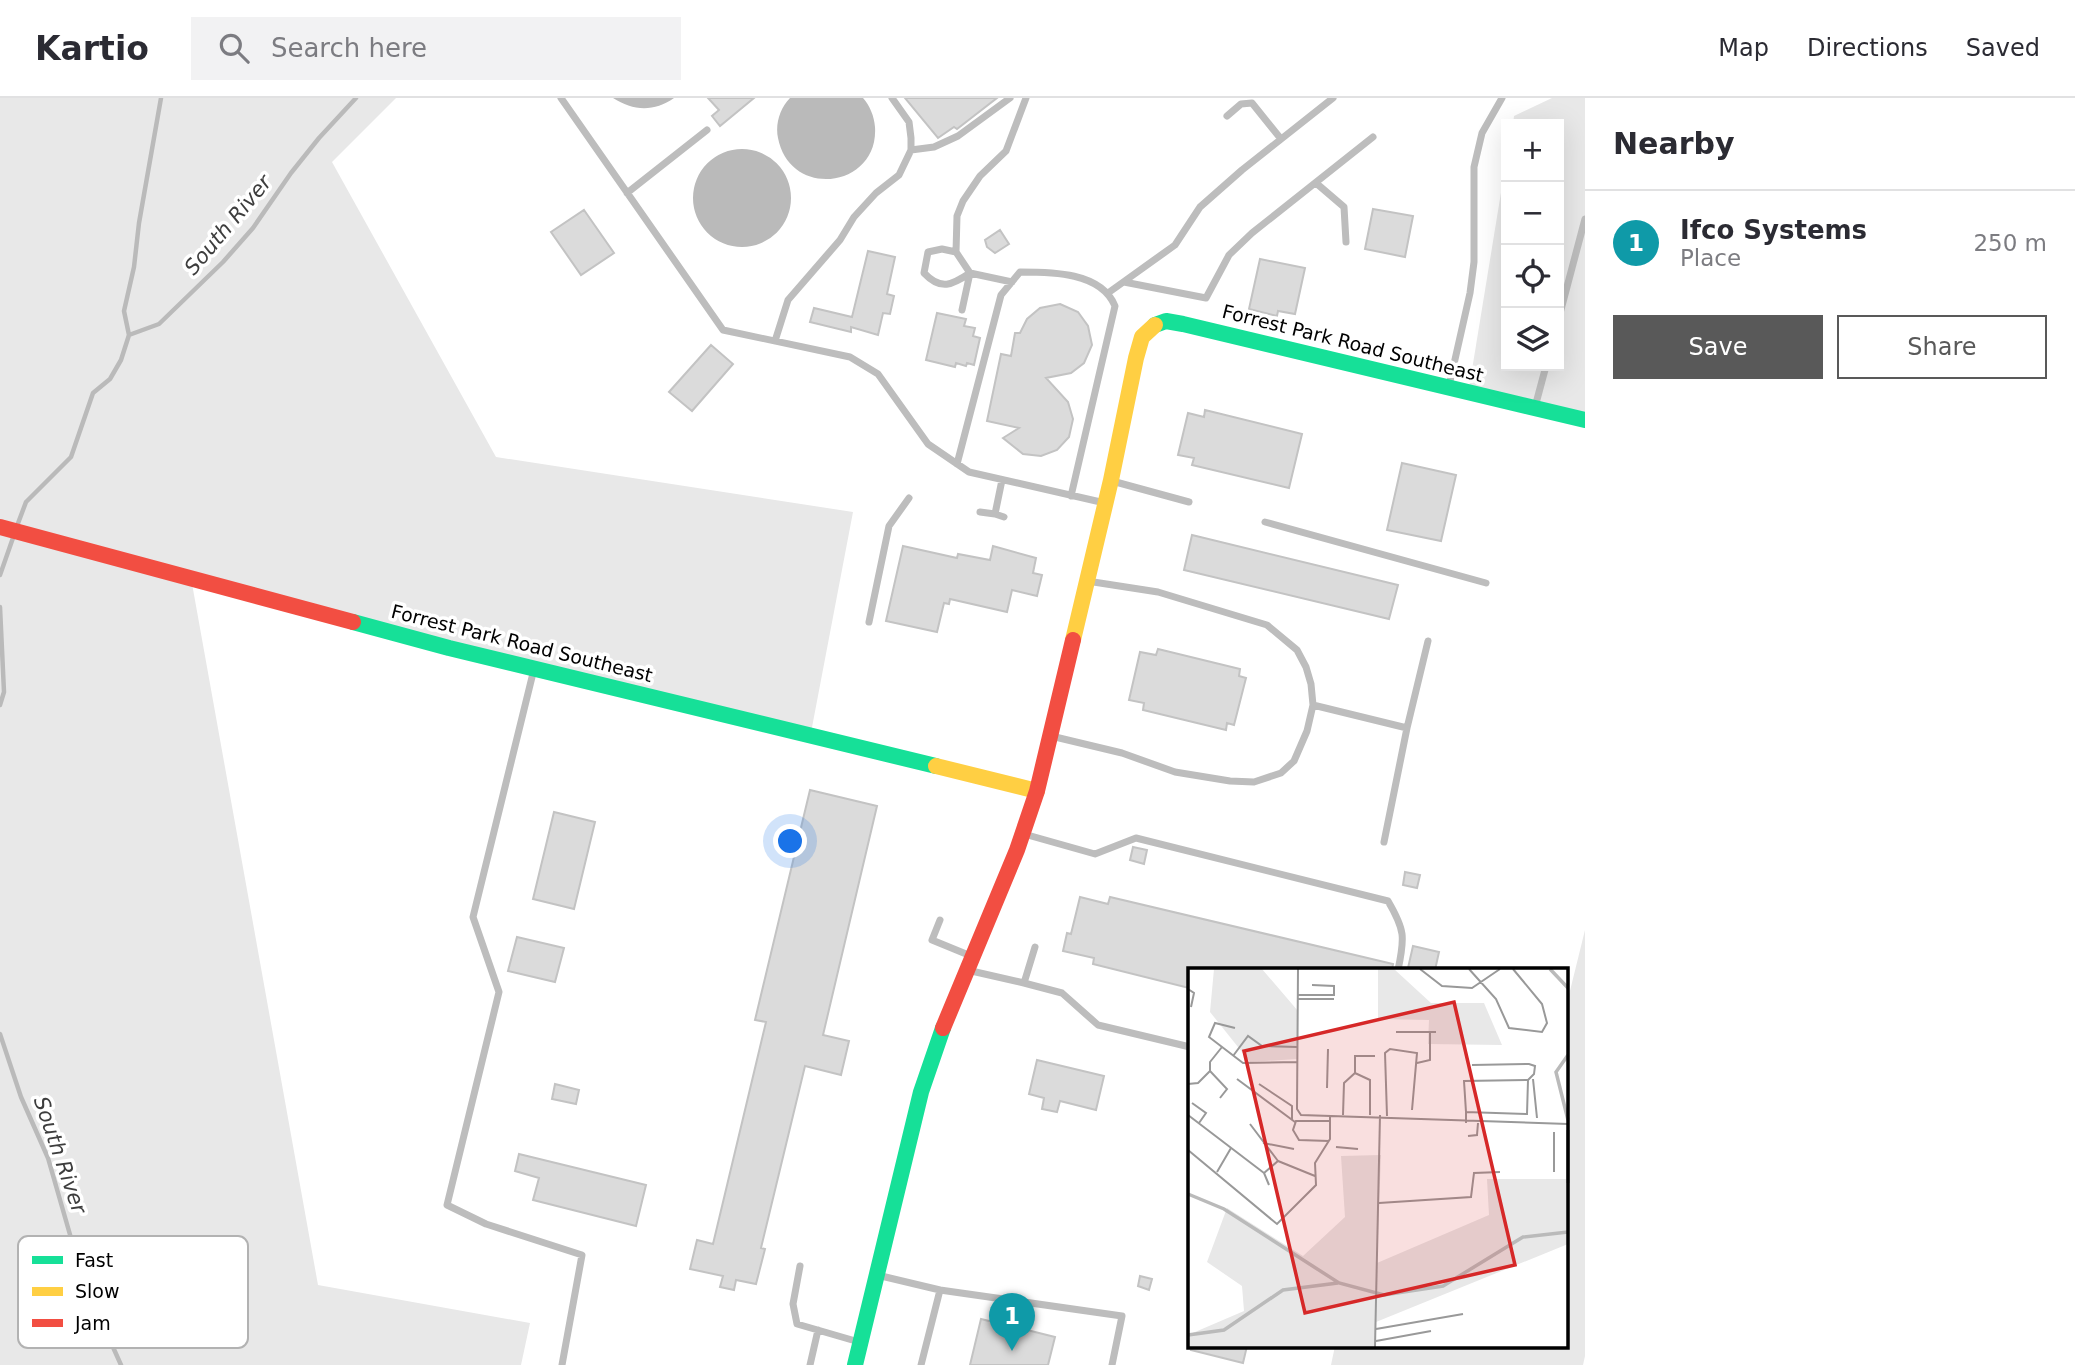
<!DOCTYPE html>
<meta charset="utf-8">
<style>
:root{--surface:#fff;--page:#f2f2f3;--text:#2b2b33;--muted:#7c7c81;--line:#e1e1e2;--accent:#595959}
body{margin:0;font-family:"DejaVu Sans",sans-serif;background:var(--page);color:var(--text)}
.controls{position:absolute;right:21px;top:21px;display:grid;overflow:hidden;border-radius:0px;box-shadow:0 7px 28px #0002}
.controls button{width:63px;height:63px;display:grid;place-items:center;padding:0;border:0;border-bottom:2px solid var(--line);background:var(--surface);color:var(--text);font:35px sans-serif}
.you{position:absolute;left:791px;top:744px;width:24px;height:24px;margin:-18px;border:5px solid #fff;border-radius:50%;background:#1a73e8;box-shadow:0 0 0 10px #1a73e833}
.badge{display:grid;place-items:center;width:46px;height:46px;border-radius:50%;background:var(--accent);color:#fff;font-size:23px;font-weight:700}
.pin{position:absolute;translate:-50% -58px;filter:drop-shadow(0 2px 4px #0008)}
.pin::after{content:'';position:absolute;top:37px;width:24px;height:21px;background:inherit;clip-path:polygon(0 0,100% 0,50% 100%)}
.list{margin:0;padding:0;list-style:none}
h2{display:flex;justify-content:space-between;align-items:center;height:91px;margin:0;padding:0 28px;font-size:30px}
h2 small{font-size:23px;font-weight:400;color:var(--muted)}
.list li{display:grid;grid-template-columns:46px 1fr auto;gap:21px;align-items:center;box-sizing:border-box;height:105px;padding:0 28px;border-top:2px solid var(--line)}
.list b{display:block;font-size:26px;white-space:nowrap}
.list p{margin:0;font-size:23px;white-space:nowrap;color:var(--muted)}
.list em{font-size:23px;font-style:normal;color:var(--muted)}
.actions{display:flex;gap:14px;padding:21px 28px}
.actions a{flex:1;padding:16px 0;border:2px solid var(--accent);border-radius:0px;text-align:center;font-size:24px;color:var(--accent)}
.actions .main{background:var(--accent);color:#fff}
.icon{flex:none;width:38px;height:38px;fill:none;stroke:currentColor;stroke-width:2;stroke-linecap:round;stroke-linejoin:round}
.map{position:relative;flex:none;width:1585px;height:1267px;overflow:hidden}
header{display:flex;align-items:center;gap:42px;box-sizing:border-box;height:98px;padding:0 35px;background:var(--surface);border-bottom:2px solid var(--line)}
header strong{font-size:33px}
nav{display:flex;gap:38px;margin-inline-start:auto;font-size:24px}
.search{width:490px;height:63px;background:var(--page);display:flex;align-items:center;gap:18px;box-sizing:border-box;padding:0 24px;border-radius:0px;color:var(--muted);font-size:26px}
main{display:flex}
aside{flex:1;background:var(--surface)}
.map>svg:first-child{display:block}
.green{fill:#e8e8e8}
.water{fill:#bababa}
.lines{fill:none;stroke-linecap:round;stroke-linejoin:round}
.stream{stroke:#bababa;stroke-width:4.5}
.building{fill:#dbdbdb;stroke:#c3c3c3;stroke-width:2}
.lane{stroke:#bdbdbd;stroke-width:7}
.fast{stroke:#16e098;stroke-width:16}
.slow{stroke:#ffcf43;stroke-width:16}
.jam{stroke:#f24e42;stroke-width:16}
.labels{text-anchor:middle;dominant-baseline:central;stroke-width:7;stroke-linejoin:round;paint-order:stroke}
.street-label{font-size:19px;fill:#000;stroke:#fff}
.water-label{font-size:21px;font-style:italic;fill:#3d3d3d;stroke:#fff}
.inset-river{fill:none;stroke:#bababa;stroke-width:3.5}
.inset-road{fill:none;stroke:#999;stroke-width:2}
.view{fill:#d62828;fill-opacity:0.15;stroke:#d62828;stroke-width:3.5}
.inset-edge{fill:none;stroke:#000;stroke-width:3.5}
.key{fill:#fff;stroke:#b2b2b2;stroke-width:2}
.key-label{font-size:19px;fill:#000}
</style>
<header>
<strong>Kartio</strong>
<div class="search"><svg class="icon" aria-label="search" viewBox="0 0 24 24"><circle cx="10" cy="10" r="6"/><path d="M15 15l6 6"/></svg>Search here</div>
<nav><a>Map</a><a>Directions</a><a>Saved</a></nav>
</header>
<main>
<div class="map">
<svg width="1585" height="1267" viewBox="0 0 1585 1267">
<rect width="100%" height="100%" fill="#fff"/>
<path class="green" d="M0,0H396L332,64L496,359L853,414L809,645L191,480L318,1187L530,1225L521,1267H0Z
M1552,0H1585V325L1469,290L1506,64V268H1559V26H1513L1514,18Z
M1585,832V1258L1583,1267H1331L1335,1248H1566V909Z"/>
<path class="water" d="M613,0H674C654,14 633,13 613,0Z
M790,0H863C870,8 874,18 875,29C879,90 790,102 778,40C775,26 780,10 790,0Z
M693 100a49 49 0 1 1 98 0a49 49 0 1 1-98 0Z"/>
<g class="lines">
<path class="stream" d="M129,237L159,226L223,164L253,130L291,75L319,40L356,0
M17,428L26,404L71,359L93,295L110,281L121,262L129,237L124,213L134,169L139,125L161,0
M0,477L14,437
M0,509L4,594L0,607
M0,936L21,999L48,1060L79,1168L95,1209L121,1267"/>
</g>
<path class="building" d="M708,0H754L720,28L712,18L719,12Z
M905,0H997L957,31L954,29L938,40Z
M1373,111L1413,118L1405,159L1365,151Z
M584,112L614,155L581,177L551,134Z
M1000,132L1009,146L995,155L987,149L985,142Z
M868,153L895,159L887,196L894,198L890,216L883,215L878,237L851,229V234L810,224L814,210L852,219Z
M1260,161L1305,170L1295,216L1278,213L1277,218L1249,211Z
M1060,206L1078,214L1088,228L1092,247L1084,265L1071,275L1046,280L1068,304L1073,321L1069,339L1057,352L1041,358L1023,356L1003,340L1019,330L987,323L1001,256L1011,258L1015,235H1020L1027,221L1040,210Z
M937,215L966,221L964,228L975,230L973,238L980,240L974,267L967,265L966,268L956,265L955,269L926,262Z
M711,247L733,266L692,313L669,294Z
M1205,312L1302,336L1289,390L1192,367L1194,360L1178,357L1188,315L1204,319Z
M1402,365L1456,377L1441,443L1387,432Z
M1192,437L1398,487L1389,521L1184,472Z
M903,448L957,460L958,456L990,462L993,448L1036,460L1033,475L1042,477L1037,498L1012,492L1007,514L950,501L949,506L944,505L937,534L886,523Z
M1158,551L1240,571L1239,578L1246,580L1234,627L1227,625L1226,632L1143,612L1144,605L1129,602L1140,554L1156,557Z
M810,692L877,708L823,937L849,943L841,977L805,968L761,1150L765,1151L756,1186L736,1182L734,1192L720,1189L723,1178L690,1171L697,1142L713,1146L766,924L755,922Z
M554,714L595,724L574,811L533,801Z
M1133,749L1147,752L1144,766L1130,762Z
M1405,774L1420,777L1417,790L1403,787Z
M1080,799L1108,806L1110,799L1393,866L1392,872H1189V890L1093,866L1094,860L1063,853L1067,835L1071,836Z
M517,839L564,850L555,884L508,873Z
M1413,848L1439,854L1435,872L1408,870Z
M1037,962L1104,978L1096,1012L1060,1003L1057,1014L1042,1011L1044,1000L1029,996Z
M555,986L579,992L576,1006L552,1001Z
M519,1056L646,1087L636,1128L533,1102L539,1080L515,1073Z
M1140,1178L1152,1181L1149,1192L1138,1188Z
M1016,1220L1028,1224L1027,1232L1055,1239L1048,1267H970L981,1221L1013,1229Z
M1192,1248H1247L1243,1265L1191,1252Z"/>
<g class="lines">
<path class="lane" d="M561,0L723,232L850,259L878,276L928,346L969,374L1105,405
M1227,18L1241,6L1252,5L1281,41
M911,52L934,49L958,38L1010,0
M1316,85L1344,109L1346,144
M627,95L707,32
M942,151L956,154L970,175C952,187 941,193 924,175L928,154Z
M956,154L957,118L963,103L980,78L1006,53L1026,0
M1124,184L1206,200L1229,157L1252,135L1373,39
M1108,195L1175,147L1200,109L1242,72L1333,0
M962,212L970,175L1012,184
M1559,219L1585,121
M775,243L788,202L840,142L854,119L876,95L899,77L911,52V40L909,24L892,0
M1449,288L1470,195L1474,164V69L1482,35L1502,0
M1535,309L1546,268
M957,366L1001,197L1020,174C1052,174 1101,174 1115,208L1071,398
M1002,382L995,416L1004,419
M1112,383L1189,404
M980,414L995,416
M1265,424L1486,485
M869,524L889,428L909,400
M534,571L473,819L499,894L447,1107L486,1126L582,1157L562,1267
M1313,607L1407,630L1384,744
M1407,630L1428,543
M1051,638L1122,655L1175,674L1230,683L1254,684L1281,675L1294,663L1307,633L1313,607L1311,586L1306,569L1297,552L1267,527L1158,494L1087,483
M1024,736L1095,756L1136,740L1388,803C1405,832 1405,839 1398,872
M940,822L932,842L971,858
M967,872L1024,885L1035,849
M1024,885L1062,895L1098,927L1190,949
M800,1168L793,1206L797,1226L859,1244
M877,1177L940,1192L1122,1218L1112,1267
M810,1267L818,1232
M921,1267L940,1192"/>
<path class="fast" d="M1155,227L1166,223L1183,226L1585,322
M353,524L449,550L936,668
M855,1267L921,994L943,930"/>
<path class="slow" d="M1073,542L1111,382L1136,260L1142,239L1155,227
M936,668L1037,693"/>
<path class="jam" d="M0,429L353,524
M943,930L1017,752L1037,693L1073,542"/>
</g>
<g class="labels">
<g class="street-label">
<text transform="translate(1353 245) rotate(14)">Forrest Park Road Southeast</text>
<text transform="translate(522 545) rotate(14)">Forrest Park Road Southeast</text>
</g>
<g class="water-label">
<text transform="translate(228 127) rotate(-50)">South River</text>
<text transform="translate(60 1057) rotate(71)">South River</text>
</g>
</g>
<g transform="translate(1188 870)">
<rect width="380" height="380" fill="#fff"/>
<path d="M26,1H74L110,43L109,91L62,94L22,44ZM190,1H206L243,35H296L314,77L240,76L241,52L190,51ZM193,187L189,295L301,247L299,211H380V276L188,354V379H0V367L56,343L54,318L19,294L39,240L115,288L157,249L153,188Z" fill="#e8e8e8"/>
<path class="inset-river" d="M362,1L380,20M380,87L368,104L380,152M380,162V215M0,226L36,241L151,315L196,327L255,318L335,269L380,264M0,367L36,362L95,322L150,315"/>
<path class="inset-road" d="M110,1L109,141L113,147L380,156M232,1L254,18L284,20L312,1M281,1L308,31L321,60L354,64L359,55L354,36L325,1M0,21L6,25L3,39M110,27H146V18L124,17M110,31H146M47,60L27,55L21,69L55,95L109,94M208,64H248M45,88L60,68L74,78L109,79M229,95L242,92V64M284,97L341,96L347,98L346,106L340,112M22,103V94L34,79M167,105V88H187M49,111L107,154M345,111L349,150M0,116L10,115L22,103L39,121L32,130M71,116L104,138V152M139,120L140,81M4,135L18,145L11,155M278,144L276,113L340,112L339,146L278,144V155M0,147L76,205M155,147L156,115L167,105L182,112V147M199,148L197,85L202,81L229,85L224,142M62,156L90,193M366,164V204M280,168L289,167L290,155M141,173L111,172L105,162L108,153H141M75,175L106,181M148,179L170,181M0,182L89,256L128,217L127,195L142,171V147M29,204L43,180M81,217L76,205L90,193L127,208M191,235L283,229L286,205L312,204M188,361L275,346M188,373L243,363M187,379L192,147"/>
<path class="view" d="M266,34L327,297L117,345L56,83Z"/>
<rect width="380" height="380" class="inset-edge"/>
</g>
<rect x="18" y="1138" width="230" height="112" rx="10" class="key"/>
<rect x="32" y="1158" width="31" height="8" fill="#16e098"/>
<rect x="32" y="1189" width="31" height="9" fill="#ffcf43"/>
<rect x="32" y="1221" width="31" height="8" fill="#f24e42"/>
<g class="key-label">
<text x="75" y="1169">Fast</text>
<text x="75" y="1200">Slow</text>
<text x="75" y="1232">Jam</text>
</g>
</svg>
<div class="controls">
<button>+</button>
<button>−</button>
<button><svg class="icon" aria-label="locate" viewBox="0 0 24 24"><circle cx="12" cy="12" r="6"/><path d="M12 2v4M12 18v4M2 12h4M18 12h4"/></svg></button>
<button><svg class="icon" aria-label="layers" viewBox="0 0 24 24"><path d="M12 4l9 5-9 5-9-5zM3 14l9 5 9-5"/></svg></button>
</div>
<div class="you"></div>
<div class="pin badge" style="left:1012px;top:1253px;background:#0f9aa8">1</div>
</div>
<aside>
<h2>Nearby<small></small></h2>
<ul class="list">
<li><span class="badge" style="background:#0f9aa8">1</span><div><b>Ifco Systems</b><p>Place</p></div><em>250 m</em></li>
</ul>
<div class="actions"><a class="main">Save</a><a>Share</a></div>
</aside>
</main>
